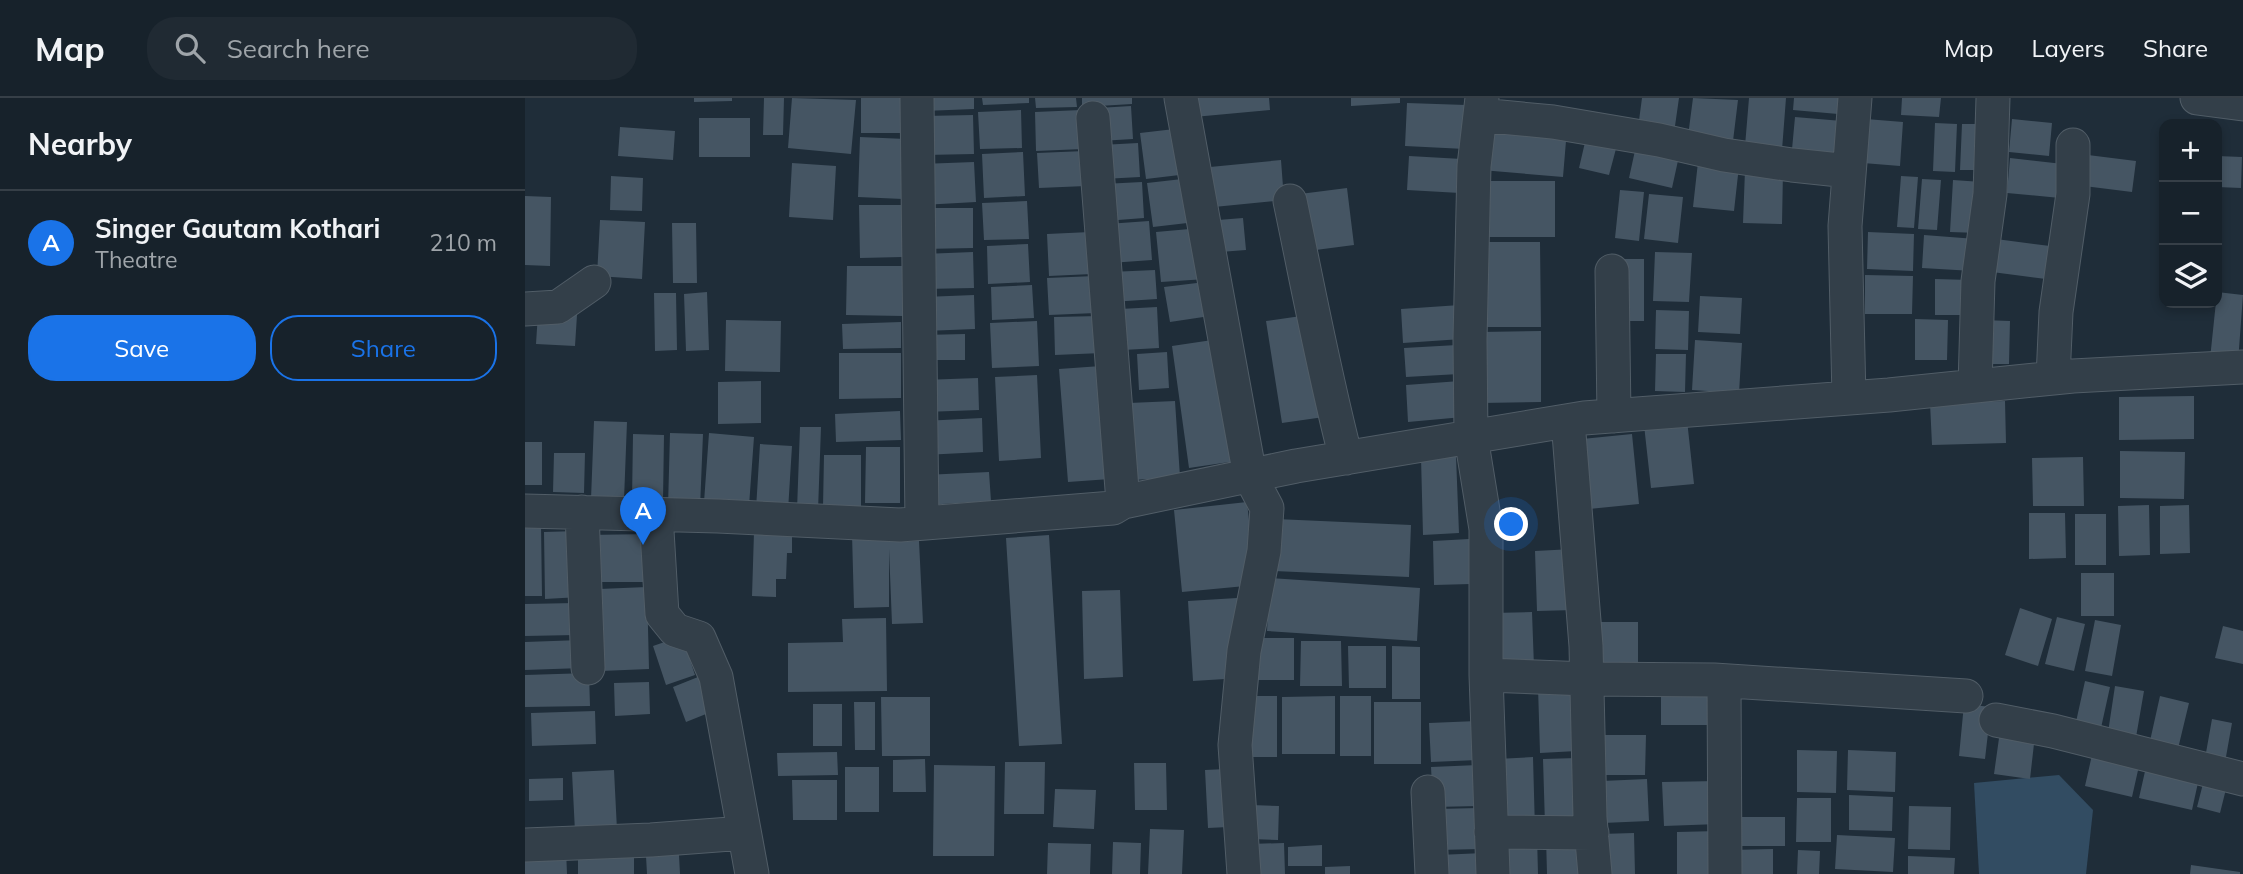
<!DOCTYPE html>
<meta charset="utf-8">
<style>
:root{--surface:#17222b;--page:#202a33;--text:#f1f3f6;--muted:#9ea4a9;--line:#363f47;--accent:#1a73e8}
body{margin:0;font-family:Mulish,sans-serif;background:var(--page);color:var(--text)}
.controls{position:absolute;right:21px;top:21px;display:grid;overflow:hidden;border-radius:14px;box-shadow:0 4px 10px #0003}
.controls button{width:63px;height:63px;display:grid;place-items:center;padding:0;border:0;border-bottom:2px solid var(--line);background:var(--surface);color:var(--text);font:35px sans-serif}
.you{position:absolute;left:987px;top:427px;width:24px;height:24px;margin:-18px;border:5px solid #fff;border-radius:50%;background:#1a73e8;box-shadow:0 0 0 10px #1a73e833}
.badge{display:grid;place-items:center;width:46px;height:46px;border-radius:50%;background:var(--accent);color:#fff;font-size:23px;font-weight:700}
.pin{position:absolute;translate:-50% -58px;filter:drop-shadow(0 2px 4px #0008)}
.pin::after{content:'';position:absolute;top:37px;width:24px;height:21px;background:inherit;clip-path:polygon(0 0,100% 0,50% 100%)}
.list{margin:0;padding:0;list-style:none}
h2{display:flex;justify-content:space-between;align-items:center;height:91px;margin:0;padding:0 28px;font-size:30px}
h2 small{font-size:23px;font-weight:400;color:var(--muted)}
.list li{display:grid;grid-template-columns:46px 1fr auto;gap:21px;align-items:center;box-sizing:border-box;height:105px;padding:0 28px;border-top:2px solid var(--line)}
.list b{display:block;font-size:26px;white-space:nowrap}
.list p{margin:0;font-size:23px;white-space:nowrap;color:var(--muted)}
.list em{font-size:23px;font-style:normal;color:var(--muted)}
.actions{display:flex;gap:14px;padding:21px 28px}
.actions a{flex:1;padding:16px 0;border:2px solid var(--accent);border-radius:28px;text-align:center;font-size:24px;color:var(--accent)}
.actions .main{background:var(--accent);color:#fff}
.icon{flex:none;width:38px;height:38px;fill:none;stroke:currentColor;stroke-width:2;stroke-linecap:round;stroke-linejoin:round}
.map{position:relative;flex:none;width:1718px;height:776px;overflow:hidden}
header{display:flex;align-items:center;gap:42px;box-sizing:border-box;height:98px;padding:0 35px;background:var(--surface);border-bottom:2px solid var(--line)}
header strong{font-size:33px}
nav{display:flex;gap:38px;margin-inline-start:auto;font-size:24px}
.search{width:490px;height:63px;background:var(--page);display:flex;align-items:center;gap:18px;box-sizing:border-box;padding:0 24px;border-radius:28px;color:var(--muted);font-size:26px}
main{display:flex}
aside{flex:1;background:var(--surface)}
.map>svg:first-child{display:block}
.water{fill:#324c62}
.building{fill:#455563}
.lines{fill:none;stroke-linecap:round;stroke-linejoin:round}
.minor-casing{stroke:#515d67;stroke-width:35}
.minor{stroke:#333f49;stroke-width:33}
</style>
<header>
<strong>Map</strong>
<div class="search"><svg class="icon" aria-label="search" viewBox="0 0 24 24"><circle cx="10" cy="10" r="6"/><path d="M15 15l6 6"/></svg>Search here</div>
<nav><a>Map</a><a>Layers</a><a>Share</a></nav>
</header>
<main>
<aside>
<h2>Nearby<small></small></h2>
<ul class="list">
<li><span class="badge">A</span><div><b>Singer Gautam Kothari</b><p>Theatre</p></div><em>210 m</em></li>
</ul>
<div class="actions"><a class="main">Save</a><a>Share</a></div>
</aside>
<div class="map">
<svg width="1718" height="776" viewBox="0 0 1718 776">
<rect width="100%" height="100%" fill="#1f2d39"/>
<path class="water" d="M1534,677L1568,712L1561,776H1454L1449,685Z"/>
<path class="building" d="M169,0H207V3L169,4Z
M239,0H259L258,37H238Z
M267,0L331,2L326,56L263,50Z
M336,0H380V35H336Z
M398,0H449V11L399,13Z
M457,0H504V5L458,7Z
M510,0H551L552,9L511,10Z
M557,0H607V6L557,9Z
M667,0H744L745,12L669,19Z
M826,0H875V5L826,8Z
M1117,0H1154L1149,35L1113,30Z
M1168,0L1213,2L1208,43L1163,38Z
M1224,0H1261L1257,52L1220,48Z
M1269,0H1315L1313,16L1268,12Z
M1377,0H1416L1414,19L1376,17Z
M882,5L941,7L940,51L880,48Z
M606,8L608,41L575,43L573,10Z
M496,12L497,50L455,51L453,14Z
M556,12L558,51L511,53L510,14Z
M448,17L449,56L400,57L399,18Z
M1270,19L1317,23L1314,66L1266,62Z
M174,20H225V59H174Z
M1341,21L1378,24L1375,68L1338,65Z
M1487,21L1527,25L1524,58L1484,54Z
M960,23L1042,31L1038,79L956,72Z
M1410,25L1432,26L1430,74L1408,73Z
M1437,26H1466L1465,72H1435Z
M95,29L150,33L148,62L93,58Z
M658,30L663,76L621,81L615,35Z
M335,39L381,41L378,101L333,99Z
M1061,40L1092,47L1084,77L1054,70Z
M613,45L615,79L578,81L576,47Z
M1111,48L1154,58L1147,90L1104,80Z
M560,53L561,88L514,90L512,55Z
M498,54L500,98L459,100L457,56Z
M1555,56L1611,63L1607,94L1551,87Z
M884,58L937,61L935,95L882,92Z
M1692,58L1717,59L1716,90L1692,89Z
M1485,60L1538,66L1535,100L1482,95Z
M756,62L759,102L689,109L685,69Z
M449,64L451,104L397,107L396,66Z
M1173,64L1214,68L1209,113L1168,109Z
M267,65L311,68L308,122L264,119Z
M1220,72L1258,73L1257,126L1218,125Z
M86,78L118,80L117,113L85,112Z
M1376,78L1393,79L1389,130L1372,129Z
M666,80L671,124L628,129L622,85Z
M1397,81L1416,82L1412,132L1393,131Z
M1428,82L1457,84L1454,135L1425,134Z
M961,83H1030V139H961Z
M617,84L619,120L580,123L578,86Z
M822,90L829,147L783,153L775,96Z
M1095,92L1119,94L1114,143L1090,140Z
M1124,96L1158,99L1153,145L1119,141Z
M0,98L26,99L25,168L0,167Z
M502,103L504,141L459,142L457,105Z
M334,107H377L378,159L335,160Z
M397,110H448V150L398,151Z
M718,120L721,152L695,154L693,122Z
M75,122L120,124L117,181L72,178Z
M624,123L627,162L585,165L582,126Z
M147,125H171L172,185H148Z
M676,130L681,181L636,184L631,134Z
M565,134L567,176L524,178L522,136Z
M1343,134L1389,136L1388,173L1342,171Z
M1399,137L1451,141L1448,173L1397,170Z
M1471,141L1525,148L1521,181L1467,174Z
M954,144H1015L1016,229H955Z
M503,146L505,184L463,186L462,148Z
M448,154L449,190L399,191L398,156Z
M1130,154L1167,155L1164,204L1128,203Z
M1096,161H1119V223H1095Z
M322,168H378V218L321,217Z
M630,172L632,201L586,204L585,174Z
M1340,177L1388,178L1387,216H1340Z
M570,178L571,215L524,217L522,180Z
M1410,181L1445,182V217H1410Z
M680,184L685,218L645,224L639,189Z
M507,187L509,220L467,222L466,189Z
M182,194L184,252L161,253L159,196Z
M1692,194L1718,197L1713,264L1685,261Z
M129,195H151L152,252L130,253Z
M449,197L450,231L400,233L399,199Z
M1175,198L1217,200L1215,236L1173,234Z
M935,207L937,241L878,245L876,211Z
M632,209L634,250L598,252L595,211Z
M1131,212L1164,213L1163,252L1130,251Z
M13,215L52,217L50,248L11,246Z
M783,217L799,319L757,325L741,223Z
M575,218L577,255L530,257L529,219Z
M1390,221L1423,222L1422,262H1390Z
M201,222L256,223L255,274L200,273Z
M1457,222L1485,223L1484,266H1456Z
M512,223L514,268L467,270L465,225Z
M376,224V250L318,251L317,226Z
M1016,233V304L956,305L955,234Z
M440,236V262H400L399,237Z
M694,241L711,363L664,370L647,248Z
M1170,242L1217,245L1214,295L1167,292Z
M932,247L934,276L881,279L879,250Z
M642,254L644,290L614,292L612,256Z
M314,255H376V300L314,301Z
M1131,256H1161L1160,294L1130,293Z
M576,268L585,381L543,384L534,271Z
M512,277L516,360L474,363L470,279Z
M453,280L454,312L400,314L398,282Z
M236,283V325L193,326V284Z
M935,283L938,319L883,324L881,287Z
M1669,298V341L1594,342V299Z
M650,303L655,379L608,382L604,305Z
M1480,303L1481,345L1407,347L1405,305Z
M375,313L376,342L311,344L310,316Z
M457,320L458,354L399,357L398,323Z
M1162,322L1169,386L1126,390L1119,327Z
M69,323L102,324L99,402L66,401Z
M275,329H296L293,413L272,412Z
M145,335L178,336L175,410L143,409Z
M184,335L229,339L224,408L179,404Z
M108,336L139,337L138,403L107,402Z
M1107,336L1114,406L1064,411L1057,341Z
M0,344H17V387H0Z
M235,346L267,348L263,413L231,411Z
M341,349H375V405H340Z
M1595,353L1660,354L1659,401L1595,400Z
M29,355H60L59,395L28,394Z
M299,357H336V409H298Z
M931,358L934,435L898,437L896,359Z
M1558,359L1559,408H1508L1507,360Z
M464,374L466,403L401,407L399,377Z
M722,404L731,487L657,494L649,412Z
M1624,407L1625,457L1594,458L1593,408Z
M1664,407L1665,455L1635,456V408Z
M1504,415H1540L1541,460L1504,461Z
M1550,416H1581V467H1550Z
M751,421L886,427L884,479L749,473Z
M16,426L17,498H0V427Z
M53,433L55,499L20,501L19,434Z
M229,434L267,435V455H262L261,481H251V499L227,498Z
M363,435V444L394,443L398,525L367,526L364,451V509L329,510L327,436Z
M127,436L128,484H61V437Z
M524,437L537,646L494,648L481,440Z
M944,441L946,486L909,487L908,443Z
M1048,451L1050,512L1012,513L1010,453Z
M1556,475H1589V518H1556Z
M745,480L895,490L892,543L742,533Z
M122,489L124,571L76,573L74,491Z
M595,492L598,579L559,581L557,493Z
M712,500L716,580L668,583L663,503Z
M50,505L51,537L0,538V506Z
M1495,510L1527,521L1513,568L1480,557Z
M1007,514L1009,569L969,570L967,515Z
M1532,519L1560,526L1549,573L1520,566Z
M361,520L362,593L263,594V545L318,544L317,521Z
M1570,522L1596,527L1587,578L1560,573Z
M1070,524H1113V572H1071Z
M1698,528L1718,533V566L1690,560Z
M157,538L170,577L141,587L128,548Z
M728,540H769V582H728Z
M56,542L57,570L0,572V544Z
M776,543H816L817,588H775Z
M823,548H861V590H824Z
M867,548L895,549V601H867Z
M64,575L65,608L0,609V577Z
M178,577L191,612L161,624L148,589Z
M1560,583L1585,589L1574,639L1549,633Z
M124,584L125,616L90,618L89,585Z
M1050,588L1052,653L1015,655L1013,589Z
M1590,588L1619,593L1610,645L1582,641Z
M1136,592H1184V627H1136Z
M717,598H752V659H718Z
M810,598V656H757V599Z
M815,598H846V658H815Z
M1635,598L1664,605L1651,659L1623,652Z
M356,599H405V658H357Z
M329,604H350V652H330Z
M849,604H896V666H849Z
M288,606H317V648H288Z
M1439,606L1466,609L1460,661L1434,658Z
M70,613L71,646L7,648L6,615Z
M1687,621L1707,625L1699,670L1679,666Z
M952,623L953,662L906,664L904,625Z
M1475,633L1510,637L1505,681L1469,676Z
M1077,637H1121L1120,677H1076Z
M1569,648L1616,659L1607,699L1560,688Z
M1272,652L1312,653L1311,695L1272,694Z
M1323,652L1371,654L1370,694L1322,692Z
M312,654L313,677L253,678L252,655Z
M1008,659L1010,732L975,733L972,661Z
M1052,660L1054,726L1020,727L1018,661Z
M1623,660L1676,671L1667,712L1614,700Z
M400,661L401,694H368V662Z
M480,664H520L519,716H479Z
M609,665H641L642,712H610Z
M409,667L470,668L469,758H408Z
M953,667L955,708L908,709L906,669Z
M320,669H354V714H320Z
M701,671L703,729L683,730L680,672Z
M89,672L92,732L50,734L47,674Z
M1681,674L1704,679L1695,715L1672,709Z
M38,680V702L4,703V681Z
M1122,681L1124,723L1078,725L1077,683Z
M267,682H312V722H268Z
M1193,683L1194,726L1139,728L1137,684Z
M530,691L571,692L569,731L528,729Z
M1324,697L1368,699L1367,733L1324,732Z
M1272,700H1306V744H1271Z
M726,707L754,708L753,742L725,741Z
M1384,708L1426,709L1425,752L1383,751Z
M954,710L956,751L912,752L911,711Z
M1210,719H1260V748H1210Z
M625,731L659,732L657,776H623Z
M1193,733L1194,776H1152V734Z
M1109,735L1110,776H1076L1075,736Z
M1012,737L1013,776H978L977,739Z
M1312,737L1370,740L1368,774L1310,771Z
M1062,738L1063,776H1022L1021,739Z
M588,744L616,745L615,776H587Z
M523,745L566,746L565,776H522Z
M759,745L760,776H726L725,746Z
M797,747V768H763V749Z
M41,751L42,776H0V752Z
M1248,751V776H1207L1206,752Z
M1273,752L1295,753L1294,776H1272Z
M109,753V776H53V754Z
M959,755V776H913V757Z
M154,757L155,776H122L121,758Z
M1383,758L1430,760L1429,776H1383Z
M1666,767L1715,774V776H1665Z
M825,768V776H800V769Z"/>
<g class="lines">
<g class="minor-casing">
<path id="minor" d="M392,0L397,425
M656,0L725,378L742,410L739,453L719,553L710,647L719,776
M957,0L949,68L945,242L946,339L961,431V577L968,776
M1672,0L1718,6
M955,17L1028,24L1134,42L1199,57L1267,67L1324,73
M568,20L598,404
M765,103C783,189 799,275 821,360
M1087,173L1089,318
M0,211L33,209L69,184
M1528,280L1531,214L1548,96V47
M1450,288L1453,183L1465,96L1468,0
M1324,300L1320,128L1330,0
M1043,323L1061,548L1065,720L1070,776
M0,413L193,418L375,427L588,410L598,404L771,368L1059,320L1364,297L1548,278L1718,269
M57,414L63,570
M131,416L137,516L150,532L174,540L191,579L227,776
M961,577L1062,581L1189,582L1441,598
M1199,583L1200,776
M1471,622L1528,633L1718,681
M903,694L907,776
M966,734L1067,735
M0,747L126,742L219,735"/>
</g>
<use href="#minor" class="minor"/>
</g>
</svg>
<div class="controls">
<button>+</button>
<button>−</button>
<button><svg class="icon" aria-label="layers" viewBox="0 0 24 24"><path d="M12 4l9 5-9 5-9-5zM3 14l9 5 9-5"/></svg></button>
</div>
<div class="you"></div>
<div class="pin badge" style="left:118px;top:447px">A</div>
</div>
</main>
